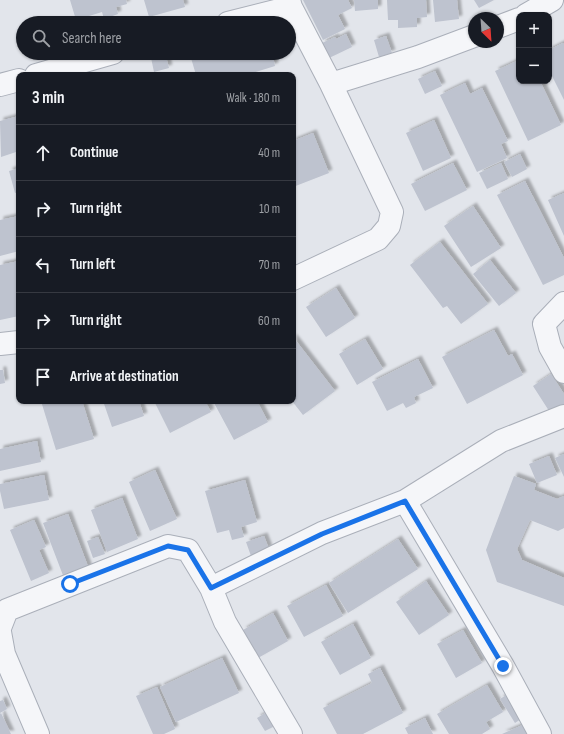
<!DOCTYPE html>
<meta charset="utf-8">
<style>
:root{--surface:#171b24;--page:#20242c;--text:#f1f3f6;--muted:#9ea1a6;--line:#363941}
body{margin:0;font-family:"Sofia Sans Condensed",sans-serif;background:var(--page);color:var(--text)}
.controls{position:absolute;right:12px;top:12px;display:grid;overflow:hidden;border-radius:8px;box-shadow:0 1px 3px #0004}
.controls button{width:36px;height:36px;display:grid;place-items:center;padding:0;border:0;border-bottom:1px solid var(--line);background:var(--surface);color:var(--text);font:20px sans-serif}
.compass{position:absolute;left:468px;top:12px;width:36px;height:36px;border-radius:50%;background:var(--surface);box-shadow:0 1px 3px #0004;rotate:155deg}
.stop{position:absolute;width:12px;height:12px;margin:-9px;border:3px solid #1a73e8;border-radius:50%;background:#fff}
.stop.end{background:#1a73e8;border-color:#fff;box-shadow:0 1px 4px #0008}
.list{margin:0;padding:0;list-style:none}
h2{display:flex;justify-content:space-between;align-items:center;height:52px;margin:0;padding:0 16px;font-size:17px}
h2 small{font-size:13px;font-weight:400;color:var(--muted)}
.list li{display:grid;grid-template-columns:26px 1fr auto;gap:12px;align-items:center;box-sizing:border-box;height:56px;padding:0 16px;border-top:1px solid var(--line)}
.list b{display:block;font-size:15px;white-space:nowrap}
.list em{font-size:13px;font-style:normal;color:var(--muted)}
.icon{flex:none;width:22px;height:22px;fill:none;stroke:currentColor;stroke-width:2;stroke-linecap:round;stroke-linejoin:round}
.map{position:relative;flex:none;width:564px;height:734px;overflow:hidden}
.search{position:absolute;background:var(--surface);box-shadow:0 1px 3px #0004;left:16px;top:16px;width:280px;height:44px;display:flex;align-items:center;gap:10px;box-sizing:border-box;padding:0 14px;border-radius:22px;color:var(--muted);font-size:15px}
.panel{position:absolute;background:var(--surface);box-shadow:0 1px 3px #0004;left:16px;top:72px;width:280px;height:332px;border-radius:8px}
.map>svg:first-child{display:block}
.building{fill:#bec3cf;filter:url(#shadow)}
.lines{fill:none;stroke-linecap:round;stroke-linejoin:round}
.street-casing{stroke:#aaafb9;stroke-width:24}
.street{stroke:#f5f6f9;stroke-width:22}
.route{stroke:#1a73e8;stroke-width:5}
</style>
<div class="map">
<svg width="564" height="734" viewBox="0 0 564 734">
<defs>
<filter id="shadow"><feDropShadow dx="3.5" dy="-3.5" stdDeviation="1" flood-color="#0004"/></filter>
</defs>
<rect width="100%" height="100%" fill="#e2e5eb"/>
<path class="building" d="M70,0H126L127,4L116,7L118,14L104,19L102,12L76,20Z
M144,0H183L185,7L149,17Z
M303,0H348L352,8L338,15L345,29L323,40Z
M354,0H378V9L355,11Z
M387,0H426L427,17L417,18V27L398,28V20H388Z
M433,0H457L459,19L435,22Z
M474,0H494L479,8Z
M346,34L352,47L329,58L322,43L335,37L336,39Z
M386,36L392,53L379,57L374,40Z
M563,43L564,45V100L549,70V50Z
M150,53H165L169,68L154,72Z
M209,53H272L275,66L246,75H196L191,58Z
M519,60V81H540L561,125L528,141L495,71Z
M435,71L442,86L425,94L418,79Z
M465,83L470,94L482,88L508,141L501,144L507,158L477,172L440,95Z
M19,116V151L1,157L0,121Z
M434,120L451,158L423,171L406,133Z
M313,133L329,173L293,187V141Z
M520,154L527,169L512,177L504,162Z
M453,163L467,190L425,211L411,184Z
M501,163L508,179L487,189L479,173Z
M19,168V192L15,193L9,171Z
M525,181L564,258V275L543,285L497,195Z
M564,193V236L548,200Z
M473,206L501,248L471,267L444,226Z
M19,216V251L0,256V220Z
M440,242L488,304L461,324L447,306L443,308L410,265Z
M490,260L516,293L499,306L473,274Z
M19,261V316L0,320V265Z
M336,288L355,318L326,337L306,307Z
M494,330L508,356L512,354L523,375L467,404L442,357Z
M293,337L335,391L303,415L292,401H293Z
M365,339L383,369L357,385L339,354Z
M418,359L433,388L414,397L416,403L406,408L403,403L387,411L372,382Z
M0,370H3L5,383L0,384Z
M551,374L564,394V406L551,414L533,386Z
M41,401H82L94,439L56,450Z
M103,401H139L144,416L112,427Z
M154,401H205L211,412L170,433Z
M213,401H257L268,422L234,440Z
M37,441L41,462L0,471V449Z
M564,454V477L555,458Z
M549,456L557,475L537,483L529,464Z
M155,470L177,519L150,531L129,482Z
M44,475L49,500L4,509L0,491V484Z
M514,476L536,484L534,490L557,499L564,496V528L558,531L530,520L517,549L522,560L564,578V606L497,582L486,550Z
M245,480L257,522L241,527L244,537L232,540L229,530L217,533L205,491Z
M122,498L138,539L107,552L91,510Z
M68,514L89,569L64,578L43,523Z
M34,520L46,547L39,550L49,573L31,581L10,530Z
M264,536L269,549L251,556L246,542Z
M98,537L105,554L93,558L87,541Z
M398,539L418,569L348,613L329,583Z
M426,581L449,615L419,635L396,602Z
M326,585L343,616L304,637L287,606Z
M273,613L288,641L258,658L243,630Z
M353,624L371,658L340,675L321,642Z
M463,630L482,663L456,678L437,644Z
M222,658L239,693L176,722L160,687Z
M380,668L403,713L363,734H337L323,708L372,683L368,674Z
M487,685L503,712L486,722L490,729L482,734H449L437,714Z
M157,687L175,729L164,734H153L136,696Z
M513,691L527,715L515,723L500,699Z
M3,700L7,709L0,713V701Z
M269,711L277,725L265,731L257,718Z
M1,713L11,734H0V714Z
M425,718L433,734H408L405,728Z
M525,724L528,734H502Z"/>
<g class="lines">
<g class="street-casing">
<path id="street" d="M289,0L291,7L331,84L392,212L389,226L378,239L293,279
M526,15L552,0
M228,23L291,7
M498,27L519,19
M36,75L113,53
M331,84L418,57L474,36
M0,85L19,80
M564,303L544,324L550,347L564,372
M0,344L19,342
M405,501L503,666L540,734
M211,588L322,533L405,501L501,441L564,416
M0,628L7,610L168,546L188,550L211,588L225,622L291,734
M0,632L4,654L38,734"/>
</g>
<use href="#street" class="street"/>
</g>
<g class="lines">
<path class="route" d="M70,584L168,546L188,550L211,588L322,534L405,501L503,666"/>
</g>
</svg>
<div class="controls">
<button>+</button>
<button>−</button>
</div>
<svg class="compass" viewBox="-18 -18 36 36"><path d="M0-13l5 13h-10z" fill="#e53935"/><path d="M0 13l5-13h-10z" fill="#9ea1a6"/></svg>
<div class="stop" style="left:70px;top:584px"></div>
<div class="stop end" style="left:503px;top:666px"></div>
<div class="search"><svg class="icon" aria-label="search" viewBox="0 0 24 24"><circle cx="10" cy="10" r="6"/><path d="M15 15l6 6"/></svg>Search here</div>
<section class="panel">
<h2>3 min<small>Walk · 180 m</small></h2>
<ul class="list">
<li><svg class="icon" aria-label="ahead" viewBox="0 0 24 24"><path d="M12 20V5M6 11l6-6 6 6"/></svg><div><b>Continue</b></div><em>40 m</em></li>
<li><svg class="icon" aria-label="right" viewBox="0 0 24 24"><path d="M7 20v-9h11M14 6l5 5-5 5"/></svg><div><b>Turn right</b></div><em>10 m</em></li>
<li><svg class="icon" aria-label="left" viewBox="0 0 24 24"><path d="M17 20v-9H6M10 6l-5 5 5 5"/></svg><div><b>Turn left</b></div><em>70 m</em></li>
<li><svg class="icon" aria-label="right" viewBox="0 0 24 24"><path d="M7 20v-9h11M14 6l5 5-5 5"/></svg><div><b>Turn right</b></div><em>60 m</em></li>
<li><svg class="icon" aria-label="arrive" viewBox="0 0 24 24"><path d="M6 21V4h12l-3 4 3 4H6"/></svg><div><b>Arrive at destination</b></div></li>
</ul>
</section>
</div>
